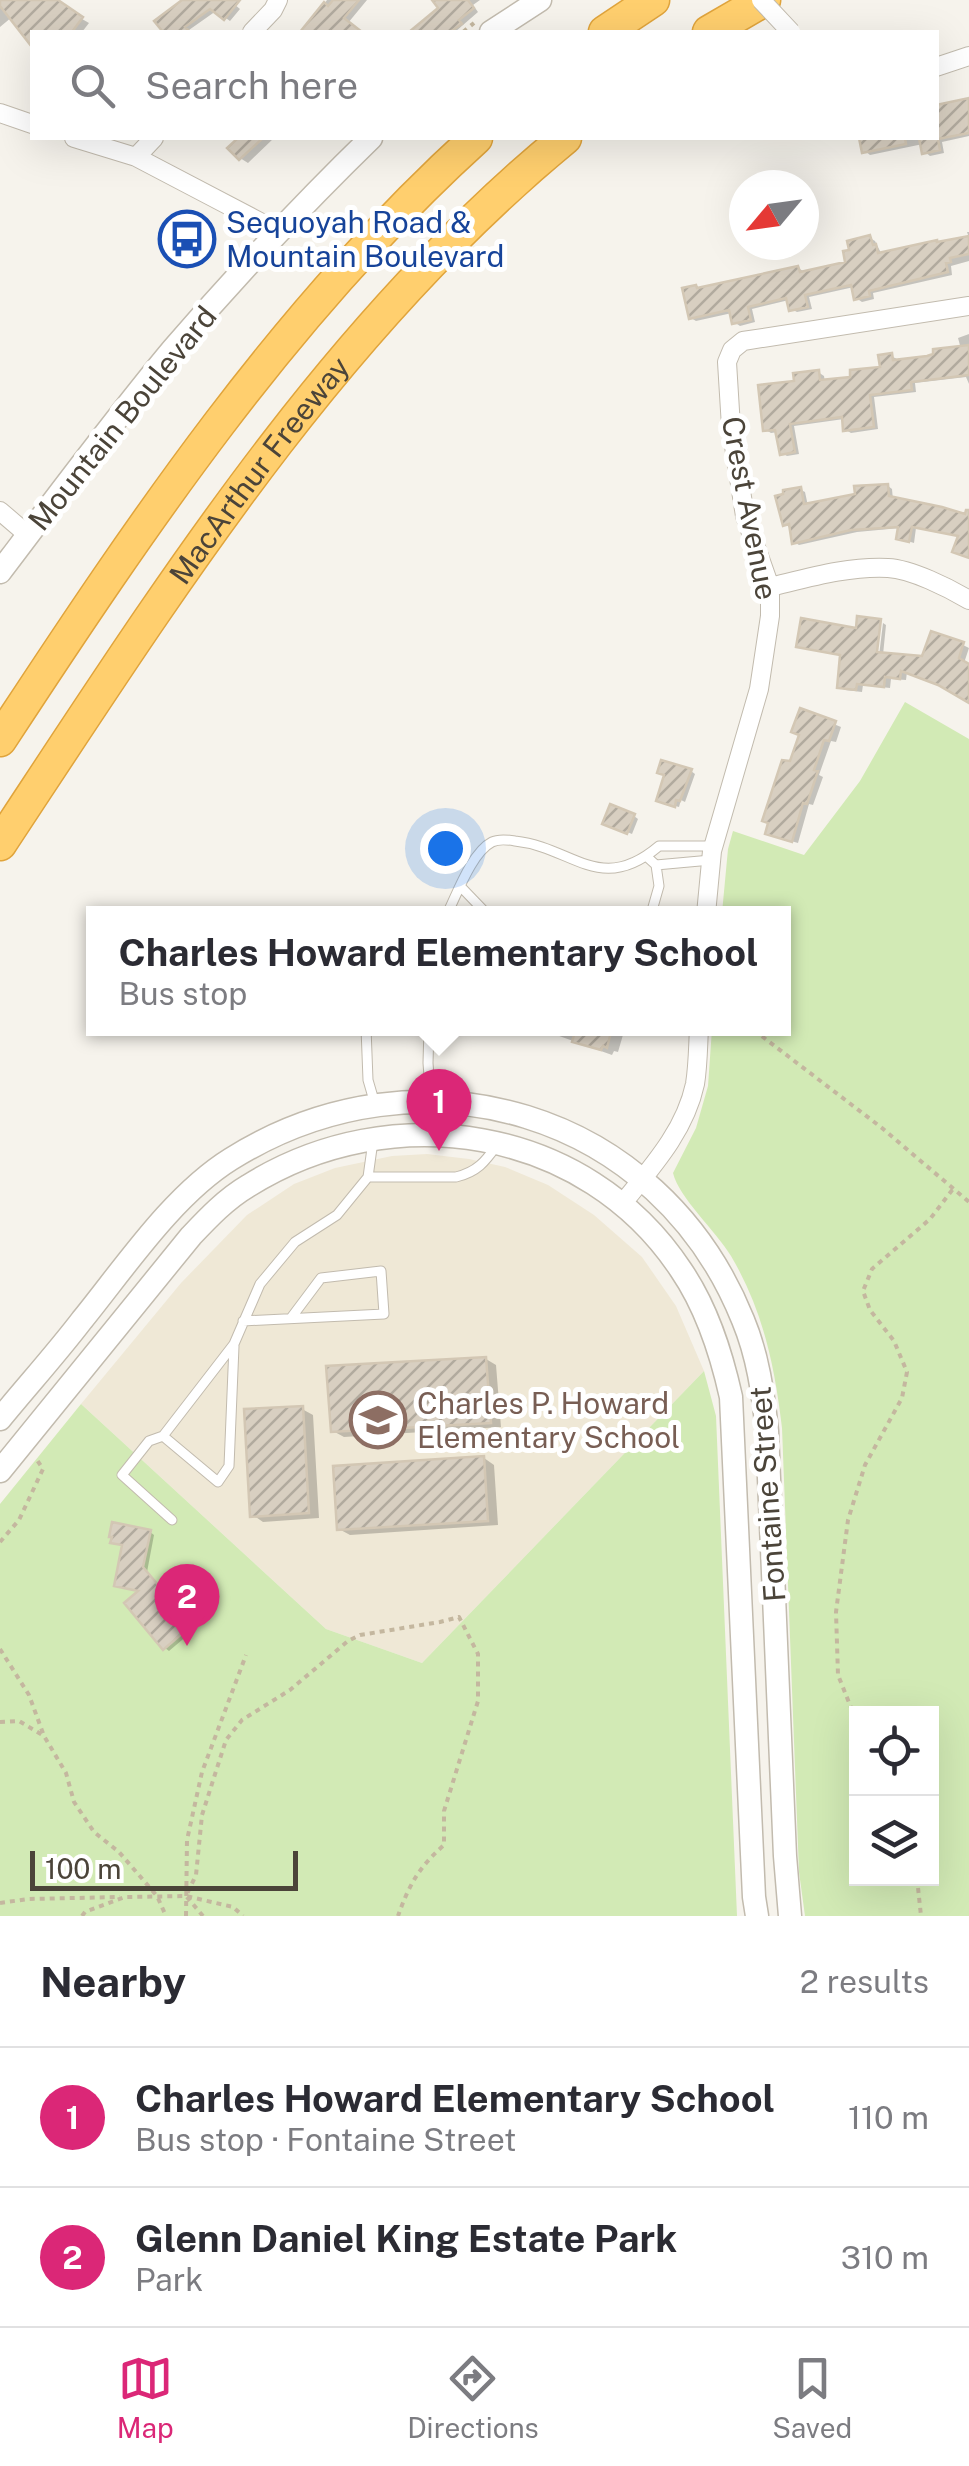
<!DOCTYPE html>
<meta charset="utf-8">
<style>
:root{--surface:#fff;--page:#f2f2f3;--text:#2b2b33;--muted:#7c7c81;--line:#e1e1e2;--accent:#db2777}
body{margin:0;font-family:"Public Sans",sans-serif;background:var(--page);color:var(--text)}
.controls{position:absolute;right:30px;bottom:30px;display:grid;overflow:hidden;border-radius:0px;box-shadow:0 10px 40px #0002}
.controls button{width:90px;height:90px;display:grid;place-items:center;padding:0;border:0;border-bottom:2px solid var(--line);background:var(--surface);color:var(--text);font:50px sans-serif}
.compass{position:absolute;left:729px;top:170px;width:90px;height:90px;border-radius:50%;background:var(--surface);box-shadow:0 10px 40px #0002;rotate:241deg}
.scale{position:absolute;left:30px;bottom:25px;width:268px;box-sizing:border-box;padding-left:10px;border:5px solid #4b4439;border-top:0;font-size:28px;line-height:35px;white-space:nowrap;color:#4b4439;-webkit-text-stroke:8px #fff;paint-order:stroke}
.you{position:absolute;left:445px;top:848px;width:35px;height:35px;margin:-25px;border:8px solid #fff;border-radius:50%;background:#1a73e8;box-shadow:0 0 0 15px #1a73e833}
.badge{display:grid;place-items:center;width:65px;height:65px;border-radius:50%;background:var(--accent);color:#fff;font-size:32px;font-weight:700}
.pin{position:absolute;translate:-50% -82px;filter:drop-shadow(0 2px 5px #0008)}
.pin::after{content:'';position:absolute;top:52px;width:35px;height:30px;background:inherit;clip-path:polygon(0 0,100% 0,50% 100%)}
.popup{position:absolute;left:86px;top:906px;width:705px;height:130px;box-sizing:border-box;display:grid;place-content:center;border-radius:0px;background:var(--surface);filter:drop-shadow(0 2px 8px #0005);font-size:32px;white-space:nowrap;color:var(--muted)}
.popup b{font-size:38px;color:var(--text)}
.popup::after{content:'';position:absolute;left:50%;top:100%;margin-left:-20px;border:20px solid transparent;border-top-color:var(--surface)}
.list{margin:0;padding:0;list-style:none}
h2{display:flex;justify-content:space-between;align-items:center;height:130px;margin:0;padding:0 40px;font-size:42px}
h2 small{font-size:32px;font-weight:400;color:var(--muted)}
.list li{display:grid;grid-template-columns:65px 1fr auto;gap:30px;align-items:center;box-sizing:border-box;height:140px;padding:0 40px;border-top:2px solid var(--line)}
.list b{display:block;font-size:38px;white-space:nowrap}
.list p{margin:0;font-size:32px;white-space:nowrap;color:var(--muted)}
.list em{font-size:32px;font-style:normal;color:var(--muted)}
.icon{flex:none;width:55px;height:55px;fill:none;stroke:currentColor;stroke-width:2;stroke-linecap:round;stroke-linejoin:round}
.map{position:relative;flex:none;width:969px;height:1916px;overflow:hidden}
.search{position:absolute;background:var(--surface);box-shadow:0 10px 40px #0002;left:30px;right:30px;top:30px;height:110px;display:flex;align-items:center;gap:25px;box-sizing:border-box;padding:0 35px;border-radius:0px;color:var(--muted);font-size:38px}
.sheet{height:410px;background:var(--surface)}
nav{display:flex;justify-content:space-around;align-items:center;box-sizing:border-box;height:140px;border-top:2px solid var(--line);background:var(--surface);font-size:28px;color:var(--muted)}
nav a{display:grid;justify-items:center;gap:5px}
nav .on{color:var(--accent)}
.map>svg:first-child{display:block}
.education{fill:#efe8d6}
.park{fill:#d2eab5;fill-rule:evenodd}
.shadow{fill:#0003}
.building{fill:url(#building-hatch);stroke:#d3c7b4;stroke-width:2.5}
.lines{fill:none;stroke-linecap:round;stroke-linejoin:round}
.service-casing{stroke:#c2bbae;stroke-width:11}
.minor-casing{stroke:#c2bbae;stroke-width:20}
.tertiary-casing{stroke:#c2bbae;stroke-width:25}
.motorway-casing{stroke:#e0a43c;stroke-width:35}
.path{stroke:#c4b79f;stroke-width:4;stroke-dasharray:5 5;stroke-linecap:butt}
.service{stroke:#fff;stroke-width:9}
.minor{stroke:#fff;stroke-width:18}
.tertiary{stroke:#fff;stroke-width:22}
.motorway{stroke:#ffcf6e;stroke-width:32}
.minor-bridge-casing{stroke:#c2bbae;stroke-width:20;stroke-linecap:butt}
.minor-bridge{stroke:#fff;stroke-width:18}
.labels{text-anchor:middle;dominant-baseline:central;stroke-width:10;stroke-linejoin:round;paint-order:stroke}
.transit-label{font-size:30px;fill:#164399;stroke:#fff;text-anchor:start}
.street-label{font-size:30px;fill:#4b4439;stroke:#fff}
.education-label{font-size:30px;fill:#785e54;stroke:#fff;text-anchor:start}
</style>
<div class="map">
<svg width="969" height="1916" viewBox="0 0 969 1916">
<defs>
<pattern id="building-hatch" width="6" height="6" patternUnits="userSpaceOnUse" patternTransform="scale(2.5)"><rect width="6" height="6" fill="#d8cfc1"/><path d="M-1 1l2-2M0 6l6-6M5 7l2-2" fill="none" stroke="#b1aa9e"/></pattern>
</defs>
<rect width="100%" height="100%" fill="#f6f3ec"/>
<path class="education" d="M427,1154L469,1159L505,1167L548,1185L594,1215L642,1257L676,1306L704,1371L422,1663L326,1629L81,1404L181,1283L247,1215L294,1184L335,1168L392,1156Z"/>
<path class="park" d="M905,702L969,739V1916H805L799,1872L782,1428C775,1367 763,1310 731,1256C716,1231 679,1198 673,1173L696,1128L708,1086L712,1029L784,1028V914L722,913L728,849L733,831L804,855L860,781ZM856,1714H932V1878H856Z
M704,1371L716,1416L737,1916H0V1504L81,1404L326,1629L422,1663Z"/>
<path class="shadow" d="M0,0H49L89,23L82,32H32V46L30,45L32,42L12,17L0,27Z
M186,0H238L234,4L240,9L230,21L216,11L189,30L191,32H166L158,21Z
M327,0H367L348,23L360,32H303Z
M435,0H480L473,5L478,12L455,32H413L441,9Z
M969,100V136L942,142L944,153L930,156L925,152L923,144L870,155L865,151L862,138H936Z
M236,138H274L248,163L240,158L238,140Z
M967,232H969V261L951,266L952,275L873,293L874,299L862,302L856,298L854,287L809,297L812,309L797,312L791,309L789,300L752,309L755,322L740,326L734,322L732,313L696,321L691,318L699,290L798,268L803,271L848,264L870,238L875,241L882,255L969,238Z
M969,334V384L966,377L915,383L916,392L874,397L878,429L851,433L846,430L844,419L794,426L799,454L787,456L782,453L778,432L771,433L766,430L797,383L818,372L824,376L825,382L853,379L883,369L891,356L897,359V362L927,358L961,349L958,338Z
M888,486L892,489L893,500L962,515L963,512L969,514V557L960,537L916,528L914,543L898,538L900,528L857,532L799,545L794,542L789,527L785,524L801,490L805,492L808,506Z
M803,621L873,664H878L883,623L886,625L883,655L924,659L963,645L969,648L964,663L969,666V700L946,687L907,672L906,680L891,679L890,688L863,685L862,692L845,690L839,687L843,656L805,649L799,645Z
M802,711L841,727L836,742L831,741L819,775L823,777L813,805L809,804L798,843L773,836L792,764L802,736Z
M691,771L695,774L685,802L681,800L679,807L664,803Z
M634,816L638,819L632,834L610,825Z
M537,1028H625L618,1052L614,1051L612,1055Z
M486,1359L496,1365L501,1427L344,1437L333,1431Z
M302,1409L313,1415L319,1518L263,1522L253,1515Z
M484,1458L494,1465L498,1525L350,1535L339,1529Z
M150,1532L154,1535L147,1572L195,1629L169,1651L165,1648L125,1546L117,1544Z"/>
<path class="building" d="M0,0H58L83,17L72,32H32V47L0,6Z
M182,0H240L224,20L210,9L185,27L190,32H163L154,21Z
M333,0H359L344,18L362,32H300L324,2L328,6Z
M432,0H468L474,8L459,20L462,24L450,32H409L438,8Z
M969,98V133L938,139L940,150L922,154L919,138H936V105Z
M238,138H263L239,160L227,148Z
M859,138H905L906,144L862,153Z
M870,235L873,245L876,244L878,253L937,240V242L969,236V254L950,258L951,262L946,263L948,272L869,291L870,296L854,300L851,285L805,295L808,307L789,311L786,298L748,307L751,320L732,324L729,310L689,319L682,288L696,285L697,288L798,266L800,272L845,262L843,251L849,250L847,241Z
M969,345V375L911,382L912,390L870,395L874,427L843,431L842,417L790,424L795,452L780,455L775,430L763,431L758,385L794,381L793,373L819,370L820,380L850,377V370L880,367L878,355L892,353L893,360L927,356L933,354V349Z
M888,484L889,496L942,507L965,514L966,510H969V558L952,552L958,536L912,527L909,542L896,539L898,527L851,530L792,544L789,524L783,526L775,496L783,494V490L801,487L804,504L855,494L854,486Z
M857,616L881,619L877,652L922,656L931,631L964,642L959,658L969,664V703L938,685L901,671L900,679L885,677L884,687L857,684L856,690L837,688L840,655L796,647L801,618L856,628Z
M800,708L836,721L829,741L824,740L814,770L818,771L807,804L803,803L792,842L765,834L768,823L762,821L782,760L790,761L799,735L791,732Z
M661,760L692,769L680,801L676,800L675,807L656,801L664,775L657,773Z
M610,804L635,814L627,834L602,824Z
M576,1028H612L607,1048L603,1046L601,1050L572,1042Z
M486,1357L491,1423L331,1432L326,1366Z
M303,1406L309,1513L250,1517L244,1409Z
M484,1456L488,1521L337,1530L333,1466Z
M112,1522L151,1530L143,1567L192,1625L163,1650L124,1603L138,1591L114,1586L122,1545L110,1543L112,1537H109Z"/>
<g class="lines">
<g class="service-casing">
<path id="service" d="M646,856L656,865L711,860
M461,887L487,914
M447,914C457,894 472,852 492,842C498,839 509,840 515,841C573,847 600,896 659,846H713
M651,914L659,886L656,865
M366,1028L368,1080L375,1104
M429,1028L428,1063L431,1102
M368,1177H456C477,1172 485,1162 497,1145
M243,1321L384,1314L381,1271L321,1278L291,1318
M163,1436L218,1482L229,1466L234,1346
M172,1520L122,1475L149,1441L163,1436L234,1344L260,1284L295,1242L337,1215L368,1177L373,1141"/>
</g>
<g class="minor-casing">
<path id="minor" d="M252,32L273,10L278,0
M936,67L969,56
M0,113L32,124
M74,138L136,157L260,222L274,237
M136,157L154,138
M0,511L28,535
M770,587C808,578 848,566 888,568C911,569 949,588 969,600
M706,914L712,851L759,689L770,616V587L745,516L731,427L727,362L732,350L743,341L969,306
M622,1204C652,1167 685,1131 695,1084C698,1066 698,1046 699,1028"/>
</g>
<g class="tertiary-casing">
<path id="tertiary" d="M491,32L540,0
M0,572C57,497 113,421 173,349C236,276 302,205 371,138
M0,1419C27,1386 56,1354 82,1320C125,1267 173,1195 231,1159C420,1041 659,1111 743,1320C758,1356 763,1393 767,1431L785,1856L790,1916
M0,1471L191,1236C208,1218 226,1199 248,1186C391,1096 586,1126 681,1270C707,1308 721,1352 731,1397L754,1897L757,1916"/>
</g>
<g class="motorway-casing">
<g id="motorway">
<path d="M605,32L653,0"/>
<path d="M709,32L764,0"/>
<path d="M0,740C141,525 285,311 476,138"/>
<path id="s1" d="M0,844C166,593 330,331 565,138"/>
</g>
</g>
<path class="path" d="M463,32L474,23
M757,1028L759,1034L882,1128L969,1202
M0,1542L19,1520L43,1469L35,1457
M0,1649L29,1695L44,1736L66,1773L74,1802L94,1832L119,1852L157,1896L166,1916
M856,1720L838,1675L836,1612L848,1520L865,1465L902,1398L907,1372L894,1341L870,1310L863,1291L872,1269L930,1219L953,1189
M0,1722L19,1721L44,1736
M917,1878L921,1916
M0,1903L28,1899L120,1897
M82,1916L85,1912L125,1897L186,1896L233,1907L243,1916
M186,1916L187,1840L202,1772L246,1655
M203,1916L186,1896L196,1875L202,1815L226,1740L242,1720L290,1690L348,1641L360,1635L440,1622L459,1617L478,1654V1701L444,1811V1845C419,1867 409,1885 398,1916"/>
<use href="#service" class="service"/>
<use href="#minor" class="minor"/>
<use href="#tertiary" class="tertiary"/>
<use href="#motorway" class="motorway"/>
<g class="minor-bridge-casing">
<path id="minor-bridge" d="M761,0L791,32"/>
</g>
<use href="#minor-bridge" class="minor-bridge"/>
</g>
<defs>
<g id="bus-ring" transform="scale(2.875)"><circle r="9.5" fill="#fff" stroke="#1a4fb4" stroke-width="1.5"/><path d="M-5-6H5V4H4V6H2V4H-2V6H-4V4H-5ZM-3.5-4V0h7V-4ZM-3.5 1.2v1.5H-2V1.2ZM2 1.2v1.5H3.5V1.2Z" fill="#1a4fb4"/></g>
<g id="school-ring" transform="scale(2.875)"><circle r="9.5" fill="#fff" stroke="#8d6e63" stroke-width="1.5"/><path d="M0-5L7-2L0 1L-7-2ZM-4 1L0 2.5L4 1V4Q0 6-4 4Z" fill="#8d6e63"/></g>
</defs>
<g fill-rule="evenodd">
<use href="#bus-ring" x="187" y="239"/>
<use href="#school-ring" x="378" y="1420"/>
</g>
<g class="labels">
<g class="transit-label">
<text x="226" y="222">Sequoyah Road &amp;<tspan x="226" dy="34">Mountain Boulevard</tspan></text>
</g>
<g class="street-label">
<text transform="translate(122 418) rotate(-51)">Mountain Boulevard</text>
<text stroke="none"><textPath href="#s1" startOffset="455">MacArthur Freeway</textPath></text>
<text transform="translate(750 508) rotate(79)">Crest Avenue</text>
<text transform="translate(767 1494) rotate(-94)">Fontaine Street</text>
</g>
<g class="education-label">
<text x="417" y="1403">Charles P. Howard<tspan x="417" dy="34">Elementary School</tspan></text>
</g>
</g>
</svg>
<div class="controls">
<button><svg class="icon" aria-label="locate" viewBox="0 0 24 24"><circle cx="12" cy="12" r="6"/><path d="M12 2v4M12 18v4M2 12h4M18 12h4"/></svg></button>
<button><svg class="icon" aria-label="layers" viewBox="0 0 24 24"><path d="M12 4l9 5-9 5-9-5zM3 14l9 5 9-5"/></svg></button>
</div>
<svg class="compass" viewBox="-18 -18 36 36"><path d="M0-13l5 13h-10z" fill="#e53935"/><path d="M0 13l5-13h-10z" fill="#7c7c81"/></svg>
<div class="scale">100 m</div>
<div class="you"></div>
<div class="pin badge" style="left:439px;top:1151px">1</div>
<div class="popup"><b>Charles Howard Elementary School</b>Bus stop</div>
<div class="pin badge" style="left:187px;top:1646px">2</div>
<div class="search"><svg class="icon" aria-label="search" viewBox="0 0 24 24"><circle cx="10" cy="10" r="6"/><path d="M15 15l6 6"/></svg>Search here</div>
</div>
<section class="sheet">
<h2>Nearby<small>2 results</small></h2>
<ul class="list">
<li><span class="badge">1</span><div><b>Charles Howard Elementary School</b><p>Bus stop · Fontaine Street</p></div><em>110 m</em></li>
<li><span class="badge">2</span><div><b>Glenn Daniel King Estate Park</b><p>Park</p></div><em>310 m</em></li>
</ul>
</section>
<nav>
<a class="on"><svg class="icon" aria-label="map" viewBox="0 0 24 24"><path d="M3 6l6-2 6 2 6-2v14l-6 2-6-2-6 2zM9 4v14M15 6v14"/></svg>Map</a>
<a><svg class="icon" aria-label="directions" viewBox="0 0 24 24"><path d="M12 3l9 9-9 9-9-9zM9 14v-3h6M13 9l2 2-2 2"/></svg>Directions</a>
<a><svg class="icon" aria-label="saved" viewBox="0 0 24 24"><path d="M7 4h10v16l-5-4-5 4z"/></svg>Saved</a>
</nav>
